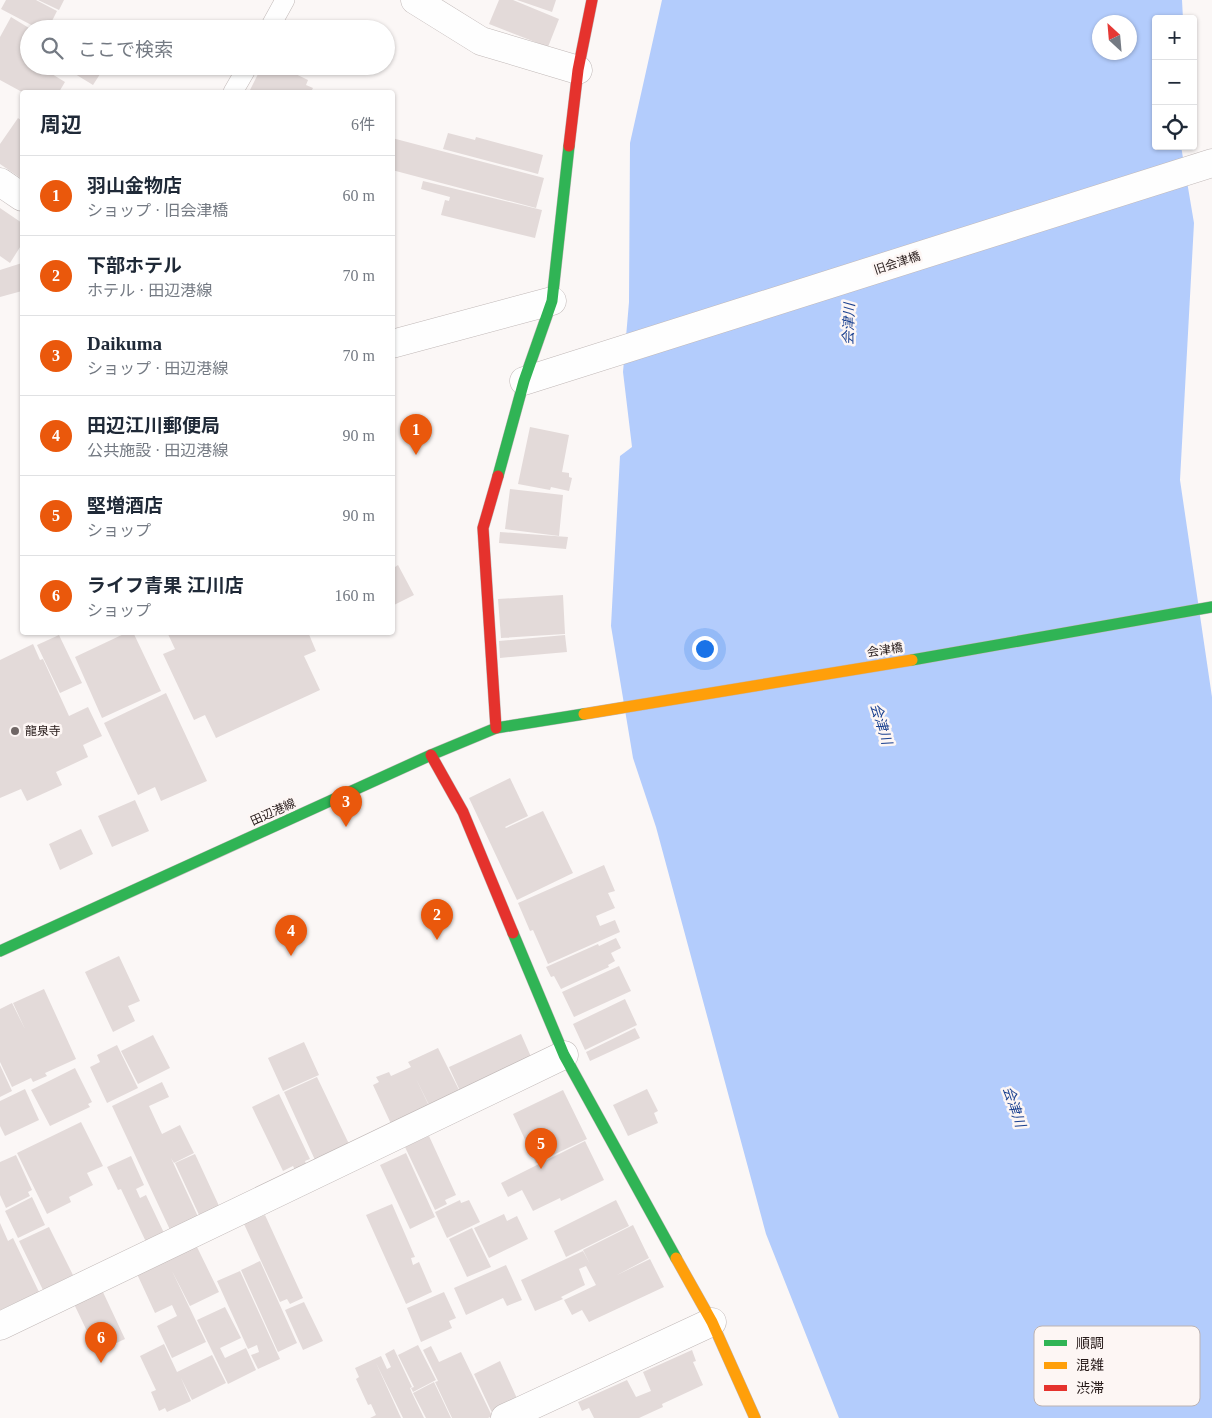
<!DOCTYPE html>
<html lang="ja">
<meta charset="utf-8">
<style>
:root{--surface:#fff;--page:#f6f6f7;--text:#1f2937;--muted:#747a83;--line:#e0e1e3;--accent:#ea580c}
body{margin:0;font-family:"Times New Roman","Noto Sans JP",serif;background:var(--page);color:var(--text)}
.controls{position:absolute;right:15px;top:15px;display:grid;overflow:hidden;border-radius:5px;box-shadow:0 1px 4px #0004}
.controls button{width:45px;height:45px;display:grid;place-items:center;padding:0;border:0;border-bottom:1px solid var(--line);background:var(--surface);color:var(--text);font:25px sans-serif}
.compass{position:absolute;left:1092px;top:15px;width:45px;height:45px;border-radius:50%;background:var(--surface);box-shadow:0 1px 4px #0004;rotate:334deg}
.you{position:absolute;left:704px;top:648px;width:18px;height:18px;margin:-12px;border:4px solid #fff;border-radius:50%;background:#1a73e8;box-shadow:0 0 0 8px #1a73e833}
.badge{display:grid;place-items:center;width:32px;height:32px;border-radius:50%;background:var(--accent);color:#fff;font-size:16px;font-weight:700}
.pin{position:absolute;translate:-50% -41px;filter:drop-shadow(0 1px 2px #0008)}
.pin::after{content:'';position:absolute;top:26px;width:18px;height:15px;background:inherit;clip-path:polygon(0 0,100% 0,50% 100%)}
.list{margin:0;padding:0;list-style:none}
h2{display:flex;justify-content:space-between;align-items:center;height:65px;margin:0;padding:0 20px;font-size:21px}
h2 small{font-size:16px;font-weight:400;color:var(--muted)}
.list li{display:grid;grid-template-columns:32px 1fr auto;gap:15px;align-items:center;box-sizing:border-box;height:80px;padding:0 20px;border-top:1px solid var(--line)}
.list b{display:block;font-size:19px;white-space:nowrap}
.list p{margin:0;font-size:16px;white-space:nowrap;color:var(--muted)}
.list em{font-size:16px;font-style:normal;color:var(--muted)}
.icon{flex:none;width:28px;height:28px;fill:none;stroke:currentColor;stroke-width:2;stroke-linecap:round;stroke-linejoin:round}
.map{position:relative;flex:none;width:1212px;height:1418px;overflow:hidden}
.search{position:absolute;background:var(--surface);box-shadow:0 1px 4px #0004;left:20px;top:20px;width:375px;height:55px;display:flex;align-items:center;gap:12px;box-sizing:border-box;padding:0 18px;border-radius:28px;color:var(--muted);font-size:19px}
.panel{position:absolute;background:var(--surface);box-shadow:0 1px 4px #0004;left:20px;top:90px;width:375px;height:545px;border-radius:5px}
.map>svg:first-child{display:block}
.water{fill:#b3ccfc;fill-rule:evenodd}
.building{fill:#e3dad9}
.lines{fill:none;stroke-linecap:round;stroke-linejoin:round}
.lane-casing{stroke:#c0b8b7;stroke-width:20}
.street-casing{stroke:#c0b8b7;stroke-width:29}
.fast-casing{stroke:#c0b8b7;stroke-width:12}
.slow-casing{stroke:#c0b8b7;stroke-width:12}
.jam-casing{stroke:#c0b8b7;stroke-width:12}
.lane{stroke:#fefefe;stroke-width:19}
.street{stroke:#fefefe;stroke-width:28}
.fast{stroke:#30b455;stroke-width:11}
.slow{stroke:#ff9f0a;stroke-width:11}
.jam{stroke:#e5322d;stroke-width:11}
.poi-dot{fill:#6f6665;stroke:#fdf6f4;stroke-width:2}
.labels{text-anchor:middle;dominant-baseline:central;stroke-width:5;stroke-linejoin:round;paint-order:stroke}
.street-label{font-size:12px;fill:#241817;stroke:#fdf6f4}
.poi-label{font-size:12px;fill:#241817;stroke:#fdf6f4;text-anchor:start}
.water-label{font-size:14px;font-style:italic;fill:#1b4190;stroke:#fdf6f4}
.key{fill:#fdf6f4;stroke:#bcb3b2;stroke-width:1}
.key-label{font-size:14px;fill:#241817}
</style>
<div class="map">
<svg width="1212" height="1418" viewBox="0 0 1212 1418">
<rect width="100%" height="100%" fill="#fbf7f6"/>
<path class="water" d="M662,0H1182L1183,19H1156V146H1181L1194,223L1180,480L1212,697V1418H839L766,1234L656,827L633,758L611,626L620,456L632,447L623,372L629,302L630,143ZM1100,22H1130V52H1100Z"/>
<path class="building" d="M6,0H36L57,11L48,29H39L1,9Z
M38,0H64L59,10Z
M499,0H513L559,19L548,47L489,24Z
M517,0H556L552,12Z
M11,17L29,28V66H49L47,71L65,82L59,92H22L0,80V37Z
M62,66H94L102,71L93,85Z
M262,66H279L308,80L306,85L313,88L311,92H249Z
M18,118L22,121V179L0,164V144Z
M448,133L475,140L476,137L543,155L538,174L443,149Z
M392,138L544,178L536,208L392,170Z
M423,181L542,210L535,238L441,215L445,200L449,201L450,197L421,189Z
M0,208L22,223V244L10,263L0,256Z
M22,263V291L0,297V270Z
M530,427L569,435L562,472L569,473V477L572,478L569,491L551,487L550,490L518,484Z
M510,489L563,495L559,536L505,529Z
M500,532L568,537L566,549L499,543Z
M398,565L414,595L392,606V569Z
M563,595L565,634L501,638L498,599Z
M128,632H133L161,691L102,718L75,657Z
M167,632H308L316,651L304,656L320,690L216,738L205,715L194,720L163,654L175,649Z
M59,635L82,683L60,693L37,645Z
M565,635L567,652L500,658L499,641Z
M33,644L40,660L43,659L69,716L88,707L102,736L83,745L88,757L56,772L62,785L27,801L21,789L0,798V660Z
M166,693L207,781L161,801L155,787L138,795L104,723Z
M510,778L528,816L505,827L506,828L543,811L573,873L517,900L469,798Z
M135,800L149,831L112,847L98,816Z
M81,829L93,854L60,870L49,844Z
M604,865L615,891L608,893L615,908L596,916L600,926L615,920L620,932L548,964L533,930L530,931L518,903Z
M616,938L621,948L611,953L615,961L608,965L609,967L561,989L554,976L551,977L546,967L598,944L599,946Z
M119,956L140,1001L128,1006L135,1021L113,1032L85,972Z
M619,966L631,991L574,1017L562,992Z
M44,989L76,1059L45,1073L47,1076L33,1082L31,1078L12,1087L0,1062V1009L12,1003L25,1029L13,1003Z
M625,999L637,1025L585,1050L573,1024Z
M635,1028L640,1038L590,1061L586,1052Z
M521,1034L532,1059L461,1093L449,1067Z
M153,1035L170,1068L138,1084L121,1051Z
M304,1042L319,1075L283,1091L268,1058Z
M117,1045L138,1088L107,1103L90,1067L100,1062L97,1055Z
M438,1048L460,1092L430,1107L416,1079L431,1110L393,1128L373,1085L379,1082L376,1077L389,1072L391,1076L411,1067L408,1062Z
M0,1065L12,1091L0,1097Z
M75,1068L92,1102L88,1104L90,1107L50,1126L31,1090Z
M317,1077L349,1144L315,1160L284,1092Z
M162,1082L169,1097L149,1106L162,1134L180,1125L194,1153L174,1163L171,1158L200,1221L172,1234L112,1106Z
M25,1089L39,1120L5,1136L0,1126V1101Z
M647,1089L658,1111L654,1113L658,1123L628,1136L613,1105Z
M563,1090L587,1139L536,1163L513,1114Z
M279,1094L310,1159L305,1161L307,1166L296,1172L293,1166L283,1171L252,1107Z
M81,1122L103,1166L87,1173L93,1185L69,1197L71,1202L47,1214L17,1153Z
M429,1136L456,1195L445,1200L447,1204L435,1210L405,1147Z
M585,1141L604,1180L561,1201L560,1198L533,1211L522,1190L508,1197L501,1183Z
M406,1153L435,1217L410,1229L380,1165Z
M195,1154L220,1208L200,1217L175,1163Z
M16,1155L32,1190L28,1192L30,1196L6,1208L0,1195V1162Z
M131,1156L144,1185L136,1189L140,1198L146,1195L165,1235L147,1244L121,1189L118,1190L107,1167Z
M32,1197L45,1225L18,1238L5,1211Z
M460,1200L461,1203L469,1200L480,1222L447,1238L435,1212Z
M616,1200L629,1226L566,1257L554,1231Z
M392,1204L415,1257L411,1258L413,1265L419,1262L432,1292L406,1304L366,1215Z
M504,1214L507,1221L517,1216L528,1239L489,1258L474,1228Z
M265,1215L303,1298L290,1304L287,1299L280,1302L244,1224Z
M0,1223L8,1241L13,1238L39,1292L0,1310Z
M633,1225L649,1258L617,1275L650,1259L664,1287L589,1322L582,1310L572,1315L564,1300L596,1285L586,1266L579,1269L585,1285L561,1297L563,1299L535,1311L521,1280L583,1251L590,1264L583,1250Z
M49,1227L73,1275L43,1290L19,1241Z
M472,1228L491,1267L467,1277L449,1239Z
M197,1247L219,1292L190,1306L172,1271L206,1342L172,1358L157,1326L177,1316L172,1305L155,1313L137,1274Z
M260,1261L297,1343L278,1352L241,1270Z
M506,1265L522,1300L507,1306L503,1298L466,1315L454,1288Z
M240,1271L280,1359L258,1369L251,1355L259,1352L257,1345L248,1349L217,1281Z
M102,1290L125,1339L97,1352L74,1304Z
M444,1292L456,1318L449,1321L452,1328L421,1342L407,1308Z
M304,1302L323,1341L303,1350L285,1310Z
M225,1307L241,1338L220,1348L225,1358L246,1348L256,1370L228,1384L197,1320Z
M164,1344L177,1372L212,1355L226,1383L192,1400L181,1378L191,1401L167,1412L165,1408L159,1411L151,1392L156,1390L140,1356Z
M418,1345L436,1380L413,1392L411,1388L414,1387L398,1355Z
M431,1346L439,1362L461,1352L492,1416L488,1418H452L435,1382L438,1381L423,1350Z
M394,1349L412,1387L410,1388L412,1393L424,1418H403L376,1363L401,1418H370L376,1415L371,1404L368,1405L356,1379L359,1377L355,1368L381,1356L387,1369L391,1367L385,1354Z
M692,1350L696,1361L693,1362L703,1385L662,1404L663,1407L639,1418H594L589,1408L582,1411L578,1402L627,1380L636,1397L651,1391L643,1372Z
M500,1361L520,1405L494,1417L474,1374Z
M434,1382L451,1418H426L413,1393Z"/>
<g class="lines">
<g class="lane-casing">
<path id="lane" d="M269,29L285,0
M233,92L248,66"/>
</g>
<g class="street-casing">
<path id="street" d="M415,0L481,41L578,70
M0,182L22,197
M392,344L552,301
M524,381L1212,163
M0,1326L564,1055
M505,1418L712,1322"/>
</g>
<g class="fast-casing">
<path id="fast" d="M498,476L524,381L552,301L569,146
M912,660L1212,607
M513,933L564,1055L676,1258
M0,951L431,755L496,728L584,714"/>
</g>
<g class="slow-casing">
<path id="slow" d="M584,714L912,660
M676,1258L712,1322L755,1418"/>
</g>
<g class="jam-casing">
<path id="jam" d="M569,146L578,70L592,0
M496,728L483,528L498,476
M431,755L463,812L513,933"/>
</g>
<use href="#lane" class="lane"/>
<use href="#street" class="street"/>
<use href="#fast" class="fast"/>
<use href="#slow" class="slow"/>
<use href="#jam" class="jam"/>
</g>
<circle class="poi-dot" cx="15" cy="731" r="5"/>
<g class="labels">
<g class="street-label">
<text transform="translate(897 263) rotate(-18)">旧会津橋</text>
<text transform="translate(885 650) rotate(-9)">会津橋</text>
<text transform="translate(273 812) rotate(-24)">田辺港線</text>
</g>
<g class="poi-label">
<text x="25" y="731">龍泉寺</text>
</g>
<g class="water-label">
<text transform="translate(849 324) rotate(-88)">会津川</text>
<text transform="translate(881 724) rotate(73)">会津川</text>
<text transform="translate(1014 1107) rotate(71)">会津川</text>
</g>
</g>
<rect x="1034" y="1326" width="166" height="80" rx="8" class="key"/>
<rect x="1044" y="1340" width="23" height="6" fill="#30b455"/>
<rect x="1044" y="1362" width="23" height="7" fill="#ff9f0a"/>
<rect x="1044" y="1385" width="23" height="6" fill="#e5322d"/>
<g class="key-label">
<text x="1076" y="1348">順調</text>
<text x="1076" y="1370">混雑</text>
<text x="1076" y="1393">渋滞</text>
</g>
</svg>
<div class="controls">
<button>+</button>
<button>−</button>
<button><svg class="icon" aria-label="locate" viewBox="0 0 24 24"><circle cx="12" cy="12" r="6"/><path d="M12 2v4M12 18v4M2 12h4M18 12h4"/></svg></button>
</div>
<svg class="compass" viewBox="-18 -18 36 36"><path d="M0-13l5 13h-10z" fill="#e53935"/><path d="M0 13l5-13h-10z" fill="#747a83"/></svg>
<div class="you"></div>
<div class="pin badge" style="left:416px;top:455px">1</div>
<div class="pin badge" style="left:437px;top:940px">2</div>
<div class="pin badge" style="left:346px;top:827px">3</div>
<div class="pin badge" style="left:291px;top:956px">4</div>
<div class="pin badge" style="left:541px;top:1169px">5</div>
<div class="pin badge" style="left:101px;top:1363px">6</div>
<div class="search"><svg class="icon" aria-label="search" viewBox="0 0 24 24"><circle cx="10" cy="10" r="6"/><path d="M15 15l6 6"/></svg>ここで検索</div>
<section class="panel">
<h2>周辺<small>6件</small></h2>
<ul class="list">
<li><span class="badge">1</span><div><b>羽山金物店</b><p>ショップ · 旧会津橋</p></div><em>60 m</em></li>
<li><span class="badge">2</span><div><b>下部ホテル</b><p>ホテル · 田辺港線</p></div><em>70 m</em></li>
<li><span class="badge">3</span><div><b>Daikuma</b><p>ショップ · 田辺港線</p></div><em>70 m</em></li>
<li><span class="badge">4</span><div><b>田辺江川郵便局</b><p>公共施設 · 田辺港線</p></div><em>90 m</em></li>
<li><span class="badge">5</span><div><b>堅増酒店</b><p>ショップ</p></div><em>90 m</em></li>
<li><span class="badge">6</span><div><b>ライフ青果 江川店</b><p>ショップ</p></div><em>160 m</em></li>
</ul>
</section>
</div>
